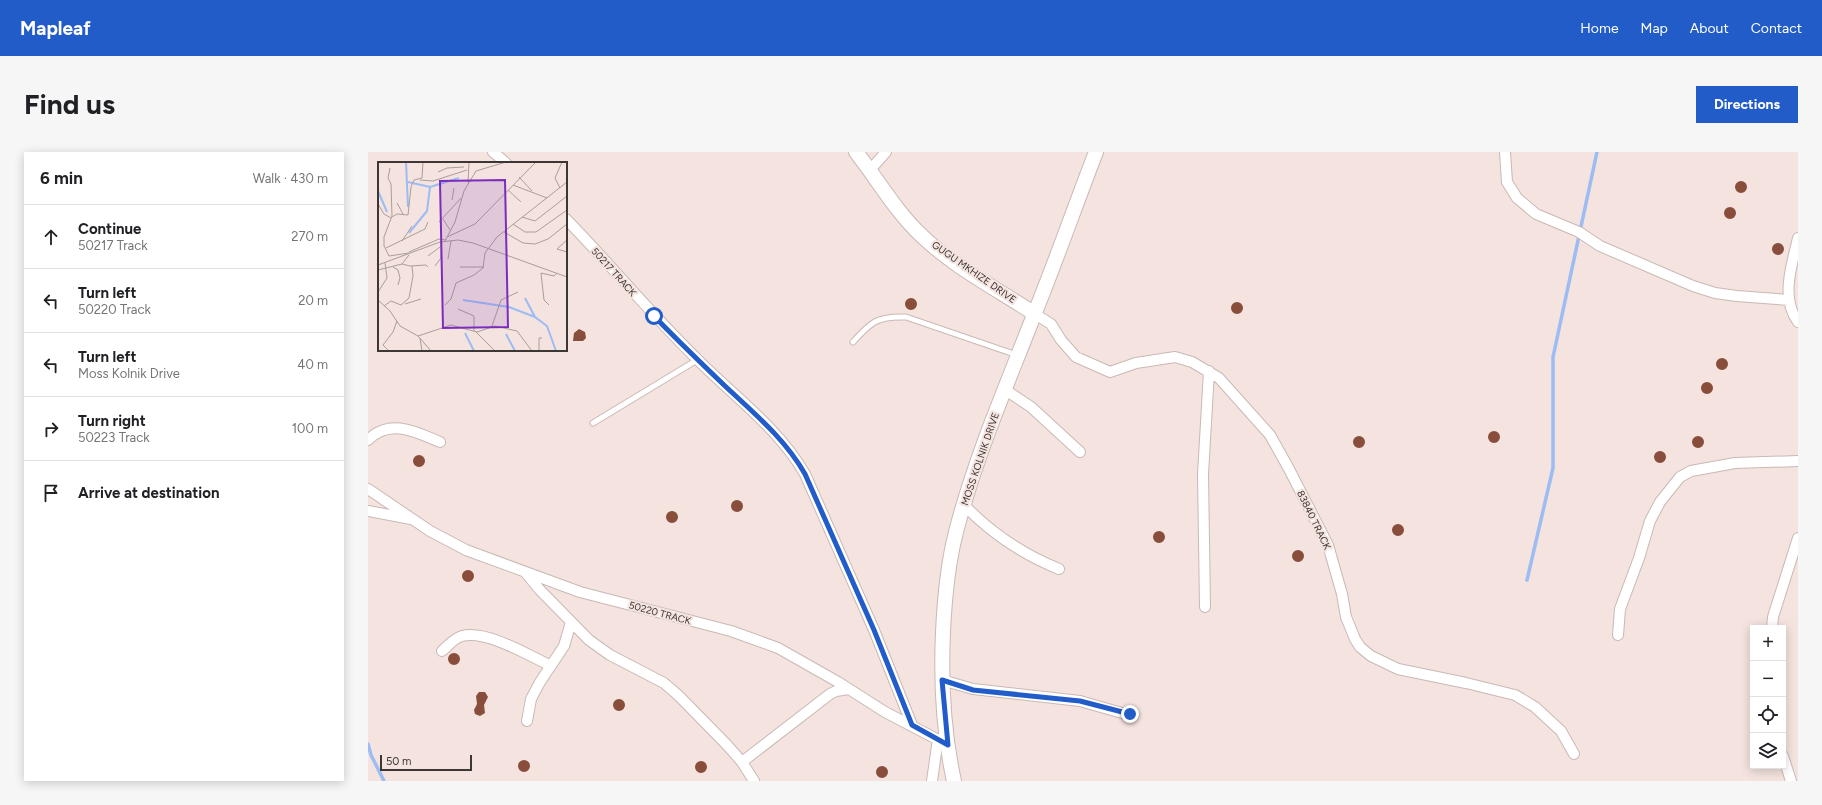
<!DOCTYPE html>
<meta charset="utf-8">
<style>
:root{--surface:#fff;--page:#f6f6f6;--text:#202124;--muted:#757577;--line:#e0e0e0;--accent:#225cc9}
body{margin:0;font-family:Figtree,sans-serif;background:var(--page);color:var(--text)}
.controls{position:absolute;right:12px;bottom:12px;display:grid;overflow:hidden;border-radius:0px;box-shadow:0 2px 10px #0003}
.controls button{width:36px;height:36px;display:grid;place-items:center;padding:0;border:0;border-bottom:1px solid var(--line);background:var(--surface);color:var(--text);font:20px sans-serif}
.scale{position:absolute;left:12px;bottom:10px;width:92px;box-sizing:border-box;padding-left:4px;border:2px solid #3c3634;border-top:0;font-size:11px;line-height:14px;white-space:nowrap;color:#3c3634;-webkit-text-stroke:3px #f4e3de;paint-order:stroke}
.stop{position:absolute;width:12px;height:12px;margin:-9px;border:3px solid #225cc9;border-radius:50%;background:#fff}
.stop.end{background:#225cc9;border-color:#fff;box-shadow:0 1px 4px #0008}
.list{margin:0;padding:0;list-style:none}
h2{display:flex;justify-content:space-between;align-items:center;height:52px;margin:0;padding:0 16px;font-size:17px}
h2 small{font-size:13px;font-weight:400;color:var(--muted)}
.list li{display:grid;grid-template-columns:26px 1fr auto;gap:12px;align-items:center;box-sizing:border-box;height:64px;padding:0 16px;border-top:1px solid var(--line)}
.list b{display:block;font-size:15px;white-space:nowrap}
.list p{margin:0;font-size:13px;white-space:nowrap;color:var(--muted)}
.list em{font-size:13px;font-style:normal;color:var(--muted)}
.icon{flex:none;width:22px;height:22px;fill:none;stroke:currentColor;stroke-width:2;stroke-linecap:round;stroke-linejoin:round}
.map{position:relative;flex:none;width:1430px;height:629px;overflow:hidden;border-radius:0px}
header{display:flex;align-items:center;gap:24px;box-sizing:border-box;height:56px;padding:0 20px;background:var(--accent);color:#fff}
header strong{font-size:19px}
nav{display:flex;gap:22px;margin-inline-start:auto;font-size:14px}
.intro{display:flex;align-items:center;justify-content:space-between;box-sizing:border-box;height:96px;padding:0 24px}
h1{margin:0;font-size:28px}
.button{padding:10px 18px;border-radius:0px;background:var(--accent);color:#fff;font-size:14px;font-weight:700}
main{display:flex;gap:24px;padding:0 24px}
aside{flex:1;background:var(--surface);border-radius:0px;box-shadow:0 2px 10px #0003}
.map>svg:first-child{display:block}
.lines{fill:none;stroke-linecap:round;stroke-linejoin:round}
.stream{stroke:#9cbcf3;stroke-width:3.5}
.building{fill:#884d3b}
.lane-casing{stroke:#c9b9b5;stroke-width:7}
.street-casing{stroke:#c9b9b5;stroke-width:12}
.secondary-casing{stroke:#c9b9b5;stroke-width:16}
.lane{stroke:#fff;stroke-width:5}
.street{stroke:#fff;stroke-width:10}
.secondary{stroke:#fff;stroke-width:14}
.route{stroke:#225cc9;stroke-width:5}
.labels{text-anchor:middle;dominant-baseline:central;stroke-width:4;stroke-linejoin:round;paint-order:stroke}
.street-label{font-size:10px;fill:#3c3634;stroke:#f4e3de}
.inset-river{fill:none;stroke:#9cbcf3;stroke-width:2}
.inset-road{fill:none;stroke:#aa9e9a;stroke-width:1}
.view{fill:#7b2cbf;fill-opacity:0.15;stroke:#7b2cbf;stroke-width:2}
.inset-edge{fill:none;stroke:#3c3634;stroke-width:2}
</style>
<header>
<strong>Mapleaf</strong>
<nav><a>Home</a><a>Map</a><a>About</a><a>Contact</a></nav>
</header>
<div class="intro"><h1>Find us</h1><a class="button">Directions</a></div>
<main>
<aside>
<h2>6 min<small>Walk · 430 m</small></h2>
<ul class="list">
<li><svg class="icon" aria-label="ahead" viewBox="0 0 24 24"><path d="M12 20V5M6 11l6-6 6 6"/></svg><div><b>Continue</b><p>50217 Track</p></div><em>270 m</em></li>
<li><svg class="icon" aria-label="left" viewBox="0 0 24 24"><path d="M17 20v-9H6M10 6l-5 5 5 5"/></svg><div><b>Turn left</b><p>50220 Track</p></div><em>20 m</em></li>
<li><svg class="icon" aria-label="left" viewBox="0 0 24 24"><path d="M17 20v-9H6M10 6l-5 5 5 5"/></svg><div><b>Turn left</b><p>Moss Kolnik Drive</p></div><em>40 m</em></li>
<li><svg class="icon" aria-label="right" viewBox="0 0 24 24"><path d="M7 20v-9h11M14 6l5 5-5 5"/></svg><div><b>Turn right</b><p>50223 Track</p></div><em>100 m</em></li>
<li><svg class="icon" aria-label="arrive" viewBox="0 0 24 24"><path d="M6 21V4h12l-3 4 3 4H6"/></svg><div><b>Arrive at destination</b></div></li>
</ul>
</aside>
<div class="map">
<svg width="1430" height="629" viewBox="0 0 1430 629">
<rect width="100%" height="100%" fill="#f4e3de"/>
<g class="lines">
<path class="stream" d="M1159,428L1185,316V205L1229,0
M0,592L3,603L16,629"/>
</g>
<path class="building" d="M1367 35a6 6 0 1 1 12 0a6 6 0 1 1-12 0Z
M1356 61a6 6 0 1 1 12 0a6 6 0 1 1-12 0Z
M1404 97a6 6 0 1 1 12 0a6 6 0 1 1-12 0Z
M537 152a6 6 0 1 1 12 0a6 6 0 1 1-12 0Z
M863 156a6 6 0 1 1 12 0a6 6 0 1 1-12 0Z
M211,177L217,180L218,186L215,189H205L206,181Z
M1348 212a6 6 0 1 1 12 0a6 6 0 1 1-12 0Z
M1333 236a6 6 0 1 1 12 0a6 6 0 1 1-12 0Z
M1120 285a6 6 0 1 1 12 0a6 6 0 1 1-12 0Z
M1324 290a6 6 0 1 1 12 0a6 6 0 1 1-12 0Z
M985 290a6 6 0 1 1 12 0a6 6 0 1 1-12 0Z
M1286 305a6 6 0 1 1 12 0a6 6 0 1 1-12 0Z
M45 309a6 6 0 1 1 12 0a6 6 0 1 1-12 0Z
M363 354a6 6 0 1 1 12 0a6 6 0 1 1-12 0Z
M298 365a6 6 0 1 1 12 0a6 6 0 1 1-12 0Z
M1024 378a6 6 0 1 1 12 0a6 6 0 1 1-12 0Z
M785 385a6 6 0 1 1 12 0a6 6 0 1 1-12 0Z
M924 404a6 6 0 1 1 12 0a6 6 0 1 1-12 0Z
M94 424a6 6 0 1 1 12 0a6 6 0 1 1-12 0Z
M80 507a6 6 0 1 1 12 0a6 6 0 1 1-12 0Z
M111,540H117L120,545L116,553L117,561L112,564L107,562L106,558L109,552L108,544Z
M245 553a6 6 0 1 1 12 0a6 6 0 1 1-12 0Z
M150 614a6 6 0 1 1 12 0a6 6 0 1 1-12 0Z
M327 615a6 6 0 1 1 12 0a6 6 0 1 1-12 0Z
M508 620a6 6 0 1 1 12 0a6 6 0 1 1-12 0Z"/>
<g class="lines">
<g class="lane-casing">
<path id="lane" d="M485,190C503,170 509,164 538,165L649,203
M225,271L329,208"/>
</g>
<g class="street-casing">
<path id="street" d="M125,0L138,11
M1137,0L1139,30L1149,46L1168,62L1211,80L1232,94L1325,134L1347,141L1369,144L1421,148
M502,18L518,0
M198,67C242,112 282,161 327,205C364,243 410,275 437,322L506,478L544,573
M1430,86C1424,113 1412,145 1430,170
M667,162L683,172L693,188L708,205L742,220L768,211L807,205L824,210L851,226L902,283L921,317L960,393L974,442L978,465L987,487L992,495L1003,504L1030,517L1098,531L1147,543L1167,555L1193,579L1206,602
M636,237L663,255L712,300
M0,288C22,266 48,280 72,290
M0,337L62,379L98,398L212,440L363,479L410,496L470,530L517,560L580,593
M596,353C623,381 654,402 691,417
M0,359L43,367
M158,421L171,437L221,488L242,503L296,531L311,544L359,593L374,610L386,629
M837,455L835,322L841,219
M1404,476L1405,465L1430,386
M1250,483L1252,457L1271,406L1282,369L1292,350L1312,325L1323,319L1367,311L1430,309
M74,499C80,494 86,486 94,484C119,478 160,503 183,514
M574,528L605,537L712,549L761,563
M159,569L163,547L172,530L196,494L203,470
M1415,604L1423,629
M374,610L462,542L468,539L481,537
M564,629L570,587"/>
</g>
<g class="secondary-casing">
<path id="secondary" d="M488,0C510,28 528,60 554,84C586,115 629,137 667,162
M586,629C573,570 572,509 577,449C579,426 582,403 588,380C607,306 638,235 666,163C688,109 707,54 728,0"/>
</g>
<use href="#lane" class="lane"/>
<use href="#street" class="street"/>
<use href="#secondary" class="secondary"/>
</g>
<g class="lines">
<path class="route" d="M286,164C309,188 333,211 357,234C387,262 417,287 437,322L506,478L544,573L580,593L574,528L605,538L712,549L762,562"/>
</g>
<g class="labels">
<g class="street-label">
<text transform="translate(246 120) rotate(48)">50217 TRACK</text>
<text transform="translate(606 120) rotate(35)">GUGU MKHIZE DRIVE</text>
<text transform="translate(612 307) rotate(-71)">MOSS KOLNIK DRIVE</text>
<text transform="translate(946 368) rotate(64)">83840 TRACK</text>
<text transform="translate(292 461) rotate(15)">50220 TRACK</text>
</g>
</g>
<g transform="translate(10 10)">
<rect width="189" height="189" fill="#f4e3de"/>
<path class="inset-river" d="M28,0L30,45M30,20L52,25L81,16M0,29L9,50M31,71L49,49L52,25M147,136L157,155L169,164L178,189M85,138L131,145L157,155M87,171L96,189M128,172L137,189"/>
<path class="inset-road" d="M12,6L10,16L13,22L14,54L6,75V84L11,94L31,91M60,10L69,6L86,5M141,15L154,29M42,18L55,19L89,8M90,21L91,0M135,23L169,36M182,26L177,16L184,0M130,28L143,40M74,38L76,26M19,41L25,52M0,42L6,52L13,56M14,55L19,52L30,53L33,25L36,18L44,16L45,0M144,55L157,59L189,34M65,57L72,68M61,60L83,36M135,62L147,70H158L189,48M126,70L145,81L157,82L170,77L189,62M69,75L97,62L158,0M189,78L179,87L189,90M24,79L34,64M67,79L77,60L86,29L98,9L128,0M8,86L47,67L50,60M31,90L61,77L68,78M31,93L24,102L32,104L48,103L50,105M50,94L62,85M70,97L73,79M0,103L62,80L80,78L95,81L189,115M57,104L63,96V79M15,105L20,108L22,116L20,123M82,105H106M0,108L24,102M0,130L9,116L7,101M0,138L12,149L22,164L40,174L53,189M27,142L43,137M67,143L73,137L78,121L96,113L105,106L107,91L119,75L189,20M171,143L166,138L163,111L176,114L179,111M6,144L13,139L23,143L31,136L35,114L34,104M80,147L96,154V169M114,164L123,138L140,130M98,170L117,189M40,174L73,163L99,170L117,164L139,169L154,189M42,176L44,189M11,189L5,183L15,170L19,159M161,189V176H164"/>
<path class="view" d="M127,18L130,165L65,166L62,19Z"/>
<rect width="189" height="189" class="inset-edge"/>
</g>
</svg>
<div class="controls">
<button>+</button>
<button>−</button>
<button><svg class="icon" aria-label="locate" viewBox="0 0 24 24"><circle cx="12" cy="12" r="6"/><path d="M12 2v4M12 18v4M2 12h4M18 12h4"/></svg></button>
<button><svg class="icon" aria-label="layers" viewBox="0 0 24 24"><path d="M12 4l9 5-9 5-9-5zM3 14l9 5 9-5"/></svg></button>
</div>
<div class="scale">50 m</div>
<div class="stop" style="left:286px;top:164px"></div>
<div class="stop end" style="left:762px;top:562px"></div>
</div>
</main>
